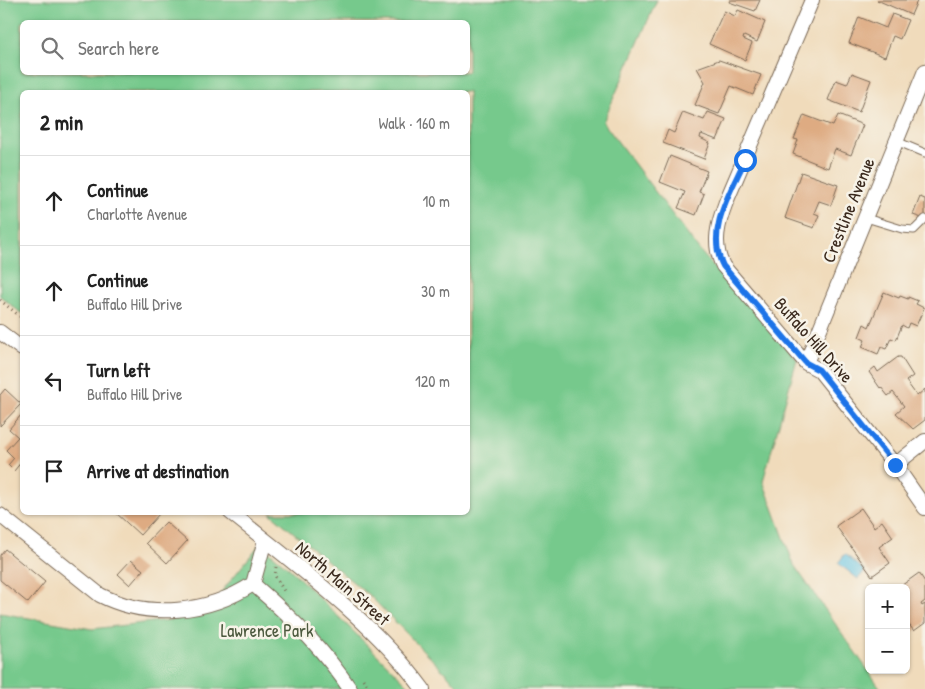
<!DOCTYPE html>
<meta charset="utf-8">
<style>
:root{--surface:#fff;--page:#f6f6f6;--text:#222;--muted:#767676;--line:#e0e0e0}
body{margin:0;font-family:"Patrick Hand",sans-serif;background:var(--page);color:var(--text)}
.controls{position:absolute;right:15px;bottom:15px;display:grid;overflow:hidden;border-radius:8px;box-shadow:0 1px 4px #0004}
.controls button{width:45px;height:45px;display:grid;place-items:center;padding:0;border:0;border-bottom:1px solid var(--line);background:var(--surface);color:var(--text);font:25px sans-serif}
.stop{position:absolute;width:15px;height:15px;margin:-11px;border:4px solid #1a73e8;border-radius:50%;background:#fff}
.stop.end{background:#1a73e8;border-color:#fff;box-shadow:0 1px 5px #0008}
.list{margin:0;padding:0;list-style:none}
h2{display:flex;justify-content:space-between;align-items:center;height:65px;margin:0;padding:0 20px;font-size:21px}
h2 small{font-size:16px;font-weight:400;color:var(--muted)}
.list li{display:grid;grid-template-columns:32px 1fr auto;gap:15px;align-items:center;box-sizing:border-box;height:90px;padding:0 20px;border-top:1px solid var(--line)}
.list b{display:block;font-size:19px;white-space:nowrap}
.list p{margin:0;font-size:16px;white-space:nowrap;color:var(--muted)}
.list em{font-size:16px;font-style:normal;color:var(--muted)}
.icon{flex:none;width:28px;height:28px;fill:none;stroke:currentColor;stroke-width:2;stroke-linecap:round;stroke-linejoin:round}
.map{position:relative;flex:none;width:925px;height:689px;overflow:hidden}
.search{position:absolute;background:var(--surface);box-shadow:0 1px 4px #0004;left:20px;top:20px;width:450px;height:55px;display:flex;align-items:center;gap:12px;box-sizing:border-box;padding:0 18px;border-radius:8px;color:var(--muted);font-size:19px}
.panel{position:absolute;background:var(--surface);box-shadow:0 1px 4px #0004;left:20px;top:90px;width:450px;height:425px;border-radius:8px}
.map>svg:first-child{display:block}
.green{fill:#76c98c;stroke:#587a55;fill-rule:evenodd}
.water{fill:#66c5e4;stroke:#507881}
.building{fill:#deab82}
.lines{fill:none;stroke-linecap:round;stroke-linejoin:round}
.lane-casing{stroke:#7a6855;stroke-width:9}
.street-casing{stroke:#7a6855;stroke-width:16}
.path{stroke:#7a6855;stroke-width:3;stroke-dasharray:1 4;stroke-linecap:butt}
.lane{stroke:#fff;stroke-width:7}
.street{stroke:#fff;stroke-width:14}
.route{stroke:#1a73e8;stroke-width:6}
.labels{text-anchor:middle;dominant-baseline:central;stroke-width:5;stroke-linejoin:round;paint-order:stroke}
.street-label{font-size:18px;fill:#3b2a1e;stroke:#f7f3e8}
.park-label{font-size:18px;fill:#4d5a3f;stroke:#f7f3e8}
</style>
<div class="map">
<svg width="925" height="689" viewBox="0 0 925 689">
<rect width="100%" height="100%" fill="#f7f3e8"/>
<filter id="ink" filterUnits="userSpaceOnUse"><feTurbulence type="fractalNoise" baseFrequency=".02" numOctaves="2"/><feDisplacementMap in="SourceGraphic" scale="10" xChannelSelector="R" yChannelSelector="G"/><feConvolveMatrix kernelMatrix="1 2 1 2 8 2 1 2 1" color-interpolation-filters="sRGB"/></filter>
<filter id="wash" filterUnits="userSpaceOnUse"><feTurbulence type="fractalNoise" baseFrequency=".0096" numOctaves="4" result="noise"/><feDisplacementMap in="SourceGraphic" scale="20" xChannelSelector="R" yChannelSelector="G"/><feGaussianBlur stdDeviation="1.12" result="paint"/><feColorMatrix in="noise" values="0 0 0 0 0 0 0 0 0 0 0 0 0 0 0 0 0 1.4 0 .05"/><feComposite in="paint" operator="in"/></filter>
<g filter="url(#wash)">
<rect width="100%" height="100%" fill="#f0dbbb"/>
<path class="green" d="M0,0H657L603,122L699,250L797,359L763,481L794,565L881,689H461L371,597L270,513L468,512V92H22V314L0,296ZM22,22H468V72H22Z
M260,544L289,568L412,689H0V613L92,629L202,616Z"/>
<path class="water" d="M845,554L865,571L858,579L838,563Z"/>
<g id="blocks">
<path class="building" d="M730,0H760L755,11L729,2Z
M877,0H915L917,1L911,15Z
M738,10L765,22L757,42L744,36L743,39L752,43L745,60L709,44L724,11L735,16Z
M892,14L908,20L900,39L893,36L885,57L849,43L859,17L886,28Z
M719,60L761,75L753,95L731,86L719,114L695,105L705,82L697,68Z
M852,73L871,80L859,112L828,100L836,80L847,84Z
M683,112L704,120L708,112L726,119L717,140L701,134L700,138L710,143L704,159L663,143L668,130L674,133Z
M804,115L833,126L838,115L863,125L851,155L835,149L828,168L793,154L798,140L794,139Z
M670,156L707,171L699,192L704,194L696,215L678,208L685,192L660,182Z
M801,172L838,185L831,205L819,201L814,213L819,215L814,228L785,218Z
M920,197L925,199V219L913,215Z
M884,292L899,298L900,296L908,299V297L918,301L916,304L924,308L916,326L909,323L907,328L902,325L896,340L891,338L886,349L881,347L878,354L862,347L865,340L859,337L864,324L869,327Z
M898,357H901L913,376L906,381L917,396L925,389V420L913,429L896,413L904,406L893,392L888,396L881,387L880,388L869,372L875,367L878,372Z
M5,389L21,404L0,426V395Z
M22,414V461L14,471L8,465L14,458L6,450L18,437L9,429Z
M861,508L874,527L882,521L893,537L879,547L890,563L872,576L836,526Z
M115,512H159L160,513L140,535Z
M166,522L187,541L167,563L146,543Z
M5,549L45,582L28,603L0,580V555Z
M131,560L143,570L130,585L118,574Z
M919,573L925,582V601L921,604L922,606L925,604V623L914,631L906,621V588H898Z"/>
</g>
</g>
<g filter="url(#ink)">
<use href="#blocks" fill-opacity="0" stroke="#7a6855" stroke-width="1"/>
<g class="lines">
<g class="lane-casing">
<path id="lane" d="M896,141L925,153
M866,218L902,229L914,230L925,219"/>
</g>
<g class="street-casing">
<path id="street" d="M812,0L726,202C718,223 712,244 723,266L806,363L819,370L895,465L925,508
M0,332L22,349
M806,363L925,71
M895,465L925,441
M230,512C296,565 373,621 423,689
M0,515L100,595C149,620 208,613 253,584L265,540
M253,584C289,615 324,649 350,689"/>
</g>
<path class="path" d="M0,300L22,318
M276,567L275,576L284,591
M363,679L370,689"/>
<use href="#lane" class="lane"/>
<use href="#street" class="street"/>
</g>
</g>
<g class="lines" filter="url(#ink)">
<path class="route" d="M745,160C731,191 705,231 723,266L806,363L819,370L895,465"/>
</g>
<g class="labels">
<g class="street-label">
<text transform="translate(848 210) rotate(-68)">Crestline Avenue</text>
<text transform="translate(814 340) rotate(48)">Buffalo Hill Drive</text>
<text transform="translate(343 583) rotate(41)">North Main Street</text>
</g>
<g class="park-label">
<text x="267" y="630">Lawrence Park</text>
</g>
</g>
</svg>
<div class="controls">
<button>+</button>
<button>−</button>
</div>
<div class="stop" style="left:745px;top:160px"></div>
<div class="stop end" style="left:895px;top:465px"></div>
<div class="search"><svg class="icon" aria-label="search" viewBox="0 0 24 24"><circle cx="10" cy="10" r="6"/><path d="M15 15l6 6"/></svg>Search here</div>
<section class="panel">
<h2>2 min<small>Walk · 160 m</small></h2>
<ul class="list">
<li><svg class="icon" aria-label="ahead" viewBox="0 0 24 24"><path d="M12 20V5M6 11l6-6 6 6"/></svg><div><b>Continue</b><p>Charlotte Avenue</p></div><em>10 m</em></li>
<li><svg class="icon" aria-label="ahead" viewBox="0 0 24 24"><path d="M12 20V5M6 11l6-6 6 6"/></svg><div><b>Continue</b><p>Buffalo Hill Drive</p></div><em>30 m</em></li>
<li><svg class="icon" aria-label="left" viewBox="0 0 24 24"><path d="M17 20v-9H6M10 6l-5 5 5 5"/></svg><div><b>Turn left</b><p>Buffalo Hill Drive</p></div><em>120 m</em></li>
<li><svg class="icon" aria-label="arrive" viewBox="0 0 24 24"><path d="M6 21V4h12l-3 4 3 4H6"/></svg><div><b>Arrive at destination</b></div></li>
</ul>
</section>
</div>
